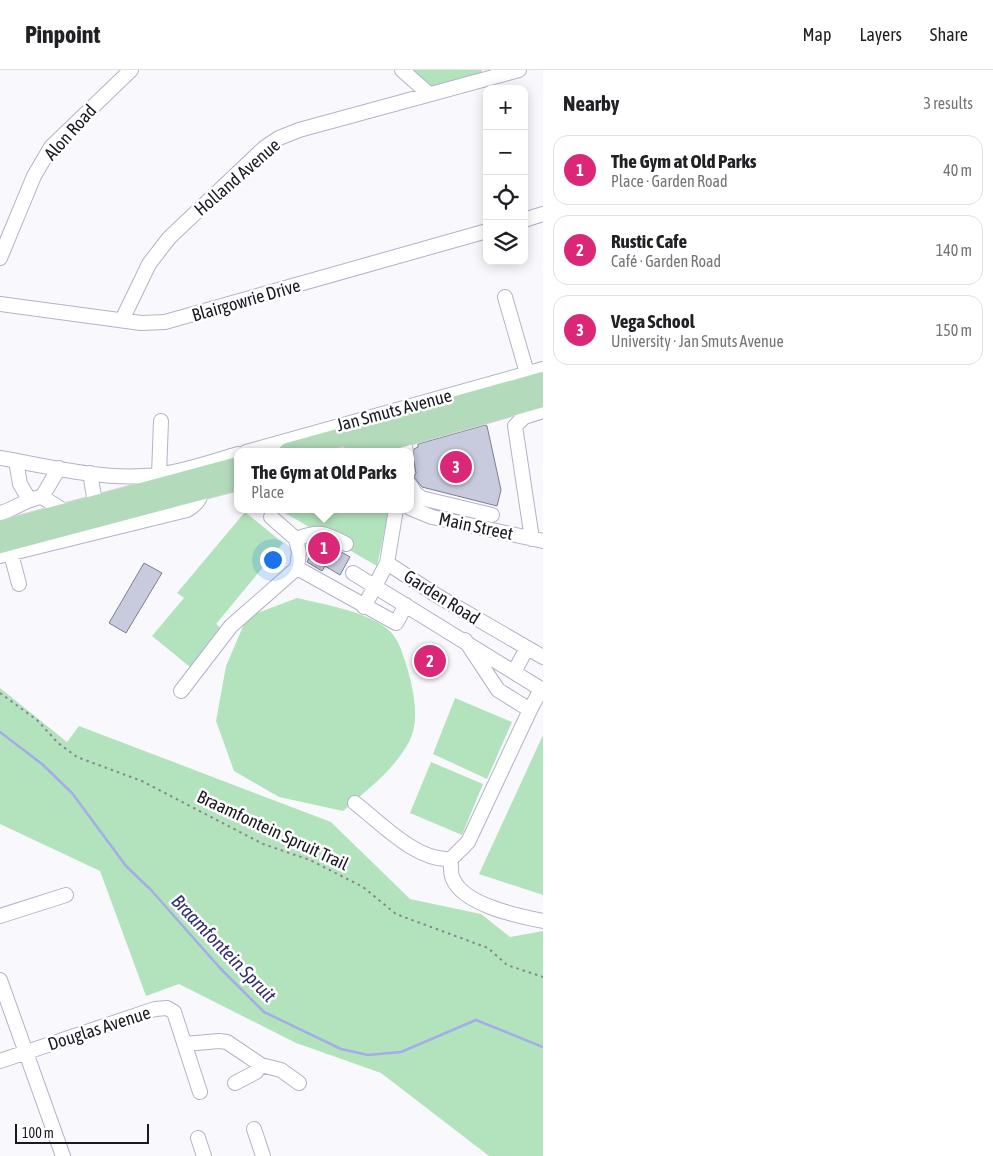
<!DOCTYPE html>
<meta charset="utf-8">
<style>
:root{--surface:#fff;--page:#f2f2f2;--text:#202124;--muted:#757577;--line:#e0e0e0;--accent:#db2777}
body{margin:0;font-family:"Asap Condensed",sans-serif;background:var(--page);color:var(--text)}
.controls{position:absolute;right:15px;top:15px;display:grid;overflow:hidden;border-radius:10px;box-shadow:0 2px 12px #0003}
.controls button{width:45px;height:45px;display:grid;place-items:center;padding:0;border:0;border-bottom:1px solid var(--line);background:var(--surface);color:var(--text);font:25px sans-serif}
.scale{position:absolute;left:15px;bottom:12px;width:134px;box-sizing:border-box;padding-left:5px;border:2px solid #1a1b22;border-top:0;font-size:14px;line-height:18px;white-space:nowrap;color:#1a1b22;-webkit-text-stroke:4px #fff;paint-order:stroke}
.you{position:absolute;left:272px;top:489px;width:18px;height:18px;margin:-12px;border:4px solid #fff;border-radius:50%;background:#1a73e8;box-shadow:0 0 0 8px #1a73e833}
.badge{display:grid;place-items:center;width:32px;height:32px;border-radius:50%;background:var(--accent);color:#fff;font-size:16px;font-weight:700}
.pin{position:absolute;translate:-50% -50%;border:2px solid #fff;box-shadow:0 1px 5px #0006}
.popup{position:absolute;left:234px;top:378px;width:180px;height:65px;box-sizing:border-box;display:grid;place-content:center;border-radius:10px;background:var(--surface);filter:drop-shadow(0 1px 4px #0005);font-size:16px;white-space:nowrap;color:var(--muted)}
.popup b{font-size:19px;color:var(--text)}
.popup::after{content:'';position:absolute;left:50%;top:100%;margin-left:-10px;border:10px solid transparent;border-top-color:var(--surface)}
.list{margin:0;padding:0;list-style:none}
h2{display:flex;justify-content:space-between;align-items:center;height:65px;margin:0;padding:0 20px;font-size:21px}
h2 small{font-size:16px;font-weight:400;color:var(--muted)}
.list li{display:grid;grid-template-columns:32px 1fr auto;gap:15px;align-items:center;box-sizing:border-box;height:70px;margin:0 10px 10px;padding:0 10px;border:1px solid var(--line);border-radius:15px}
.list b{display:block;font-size:19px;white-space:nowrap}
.list p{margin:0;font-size:16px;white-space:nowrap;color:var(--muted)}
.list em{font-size:16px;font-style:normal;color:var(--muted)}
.icon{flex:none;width:28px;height:28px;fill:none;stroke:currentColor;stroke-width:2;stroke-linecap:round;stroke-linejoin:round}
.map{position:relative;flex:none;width:543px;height:1086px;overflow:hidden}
header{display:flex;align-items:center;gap:30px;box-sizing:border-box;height:70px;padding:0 25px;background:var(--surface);border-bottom:1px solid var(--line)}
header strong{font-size:24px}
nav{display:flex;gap:28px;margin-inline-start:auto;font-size:18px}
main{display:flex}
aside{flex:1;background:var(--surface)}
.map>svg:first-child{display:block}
.green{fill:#b3e3bc}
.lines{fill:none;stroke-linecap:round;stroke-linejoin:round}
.stream{stroke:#a5ace9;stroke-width:2.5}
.building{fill:#c8cbdd;stroke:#7c7e8f}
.minor-casing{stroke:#b1b4c6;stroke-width:16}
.major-casing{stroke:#d6d6d7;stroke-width:20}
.path{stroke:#86878c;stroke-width:2;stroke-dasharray:2.5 4;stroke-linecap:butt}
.minor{stroke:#fff;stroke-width:14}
.major{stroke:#b3dbbb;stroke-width:18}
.labels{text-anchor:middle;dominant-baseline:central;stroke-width:5;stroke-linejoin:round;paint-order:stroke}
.street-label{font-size:18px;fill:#1a1b22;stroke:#fff}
.water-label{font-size:19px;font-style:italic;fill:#303076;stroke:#fff}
</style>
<header>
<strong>Pinpoint</strong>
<nav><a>Map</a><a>Layers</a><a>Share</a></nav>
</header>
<main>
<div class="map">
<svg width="543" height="1086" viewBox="0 0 543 1086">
<rect width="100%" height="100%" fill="#f9f9fd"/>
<path class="green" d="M410,0H482L481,5L428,18Z
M278,439H389L377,496Z
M245,442L283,473L216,554L222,559L190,597L152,566L184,528L177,523Z
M297,528C323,534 353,539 377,552C396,562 400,575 406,594C413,617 421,650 409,672C394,700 366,721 343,741L279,727L234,701L216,651L226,596L247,547Z
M0,618L67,672L79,656L331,752L410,829L481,844L510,867L543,861V1086H489L381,1003L296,973L179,914L146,926L100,801L0,754Z
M455,628L512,652L487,709L433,684Z
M543,665V825L479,804Z
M431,692L483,714L462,765L410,743Z"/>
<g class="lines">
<path class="stream" d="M0,662L42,694L72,723L126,796L151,820L220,898L264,942L341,979L368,985L401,982L476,950L543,977"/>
</g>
<path class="building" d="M485,355L487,356L501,420L497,436L422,417L414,407L416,403L413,387L414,379L418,377V374Z
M316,473L329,475L350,487L340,505L325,496L322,501L307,492Z
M144,493L162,503L126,563L109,553Z"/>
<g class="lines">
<g class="minor-casing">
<path id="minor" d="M402,0L429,24
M524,150L543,144
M0,188L34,106L51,77L131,0
M505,227L527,303
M0,234L141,253L165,252L487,161
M122,250L149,194L169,168L264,78L279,68L299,60L519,0
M403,368L406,382
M246,382L543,299
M0,388C47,396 97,409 144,406C176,404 208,393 238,384
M16,391L20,414L29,429
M90,403L97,444
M159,404L161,351
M410,415L415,423L421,428L492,445
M42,427L59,398
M410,438L432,447L543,471
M0,443C16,439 27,428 42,427L66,442
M296,469C319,460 325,463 346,474
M532,469L515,356L524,347L543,341
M11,484L19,514
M0,486L187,440C199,433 203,426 201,413
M387,493L436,525L543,587
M297,498L396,553L406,535
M353,503L541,619L530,640L498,620L465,570
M364,537L387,493L396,439
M514,602L527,578
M181,621L231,556L297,498L299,482L296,469L271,447
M355,733C381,753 417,792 451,789L468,772L530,640
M451,789C451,796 450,803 453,809C464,835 518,846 543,851
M0,846L66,825
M0,910L63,1086
M185,974L219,971L227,972L261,995L281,1000L299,1013
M0,991L155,939L167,938L174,942L200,1022
M235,1013L256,1002L261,995
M254,1059L263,1086
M198,1068L204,1086"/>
</g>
<g class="major-casing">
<path id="major" d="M288,382L543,311
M352,382L543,328
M0,460L238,396
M0,474L238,411"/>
</g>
<path class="path" d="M0,623L37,650L58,673L77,687L142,711L263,774L310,790L363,817L396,844L488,878L507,895L543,907"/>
<use href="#minor" class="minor"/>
<use href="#major" class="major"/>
</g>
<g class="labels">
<g class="street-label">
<text transform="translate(70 62) rotate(-48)">Alon Road</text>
<text transform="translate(237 107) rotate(-41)">Holland Avenue</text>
<text transform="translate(246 230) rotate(-16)">Blairgowrie Drive</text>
<text transform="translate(394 340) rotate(-15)">Jan Smuts Avenue</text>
<text transform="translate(476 456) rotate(12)">Main Street</text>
<text transform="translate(442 527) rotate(32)">Garden Road</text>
<text transform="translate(273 760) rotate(25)">Braamfontein Spruit Trail</text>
<text transform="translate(99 958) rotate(-18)">Douglas Avenue</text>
</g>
<g class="water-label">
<text transform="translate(224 878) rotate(46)">Braamfontein Spruit</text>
</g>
</g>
</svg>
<div class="controls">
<button>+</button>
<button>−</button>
<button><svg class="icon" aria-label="locate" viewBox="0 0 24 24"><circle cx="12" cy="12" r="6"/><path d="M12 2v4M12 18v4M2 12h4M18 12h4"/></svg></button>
<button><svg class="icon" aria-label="layers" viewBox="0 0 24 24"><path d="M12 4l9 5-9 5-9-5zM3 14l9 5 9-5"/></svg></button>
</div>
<div class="scale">100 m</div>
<div class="you"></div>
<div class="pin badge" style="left:324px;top:478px">1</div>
<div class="popup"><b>The Gym at Old Parks</b>Place</div>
<div class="pin badge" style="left:430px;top:591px">2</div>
<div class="pin badge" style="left:456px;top:397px">3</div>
</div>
<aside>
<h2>Nearby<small>3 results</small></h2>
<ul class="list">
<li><span class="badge">1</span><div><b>The Gym at Old Parks</b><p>Place · Garden Road</p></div><em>40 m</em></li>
<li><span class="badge">2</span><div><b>Rustic Cafe</b><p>Café · Garden Road</p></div><em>140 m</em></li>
<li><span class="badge">3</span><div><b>Vega School</b><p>University · Jan Smuts Avenue</p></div><em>150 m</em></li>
</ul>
</aside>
</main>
